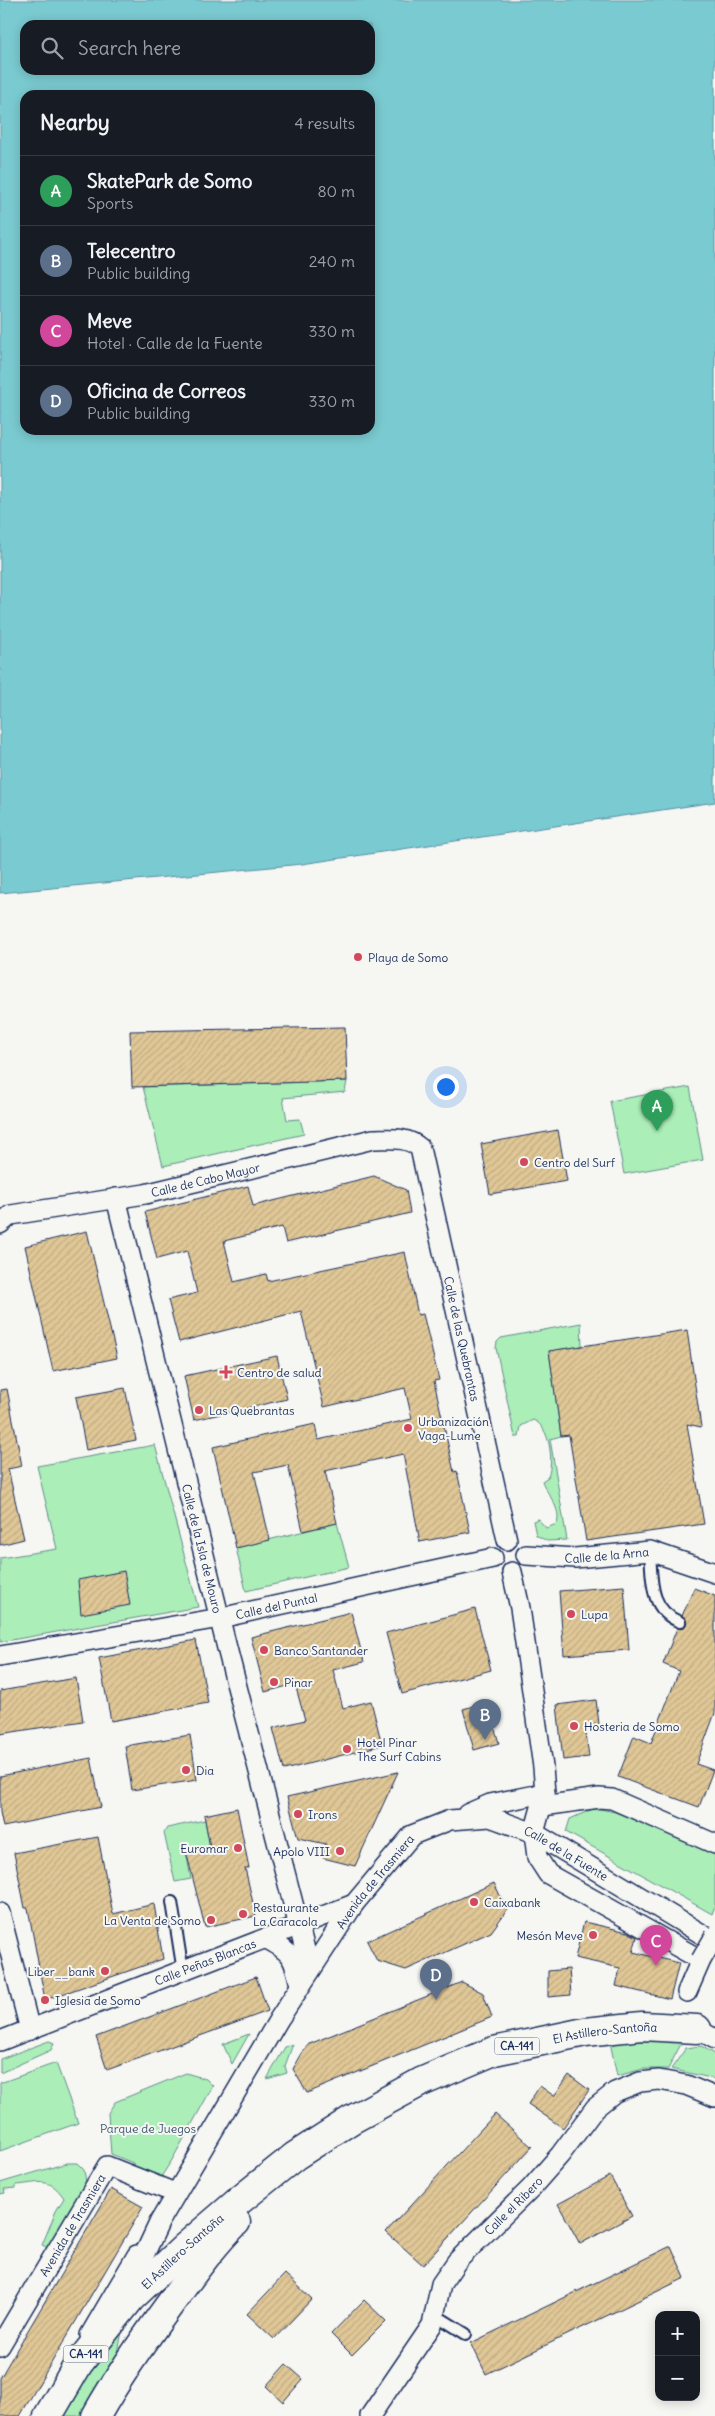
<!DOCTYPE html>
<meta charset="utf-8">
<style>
:root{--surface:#171b24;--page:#242831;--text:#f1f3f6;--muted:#9ea1a6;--line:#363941;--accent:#2563eb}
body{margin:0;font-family:Delius,sans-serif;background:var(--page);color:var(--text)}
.controls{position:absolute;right:15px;bottom:15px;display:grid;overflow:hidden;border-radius:10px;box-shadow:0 2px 12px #0003}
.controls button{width:45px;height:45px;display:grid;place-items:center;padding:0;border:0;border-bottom:1px solid var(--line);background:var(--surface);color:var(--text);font:25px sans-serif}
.you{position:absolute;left:445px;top:1086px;width:18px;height:18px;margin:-12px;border:4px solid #fff;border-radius:50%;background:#1a73e8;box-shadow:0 0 0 8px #1a73e833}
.badge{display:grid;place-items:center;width:32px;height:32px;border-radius:50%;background:var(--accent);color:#fff;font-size:16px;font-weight:700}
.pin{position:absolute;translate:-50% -41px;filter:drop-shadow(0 1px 2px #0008)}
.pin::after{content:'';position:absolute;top:26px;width:18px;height:15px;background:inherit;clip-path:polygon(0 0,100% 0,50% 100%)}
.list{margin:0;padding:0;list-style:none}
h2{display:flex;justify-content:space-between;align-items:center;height:65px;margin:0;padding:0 20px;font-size:21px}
h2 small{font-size:16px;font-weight:400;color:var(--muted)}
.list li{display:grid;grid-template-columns:32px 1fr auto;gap:15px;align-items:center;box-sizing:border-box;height:70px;padding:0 20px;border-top:1px solid var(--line)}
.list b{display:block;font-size:19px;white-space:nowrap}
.list p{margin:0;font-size:16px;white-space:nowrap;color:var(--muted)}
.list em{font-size:16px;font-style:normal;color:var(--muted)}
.icon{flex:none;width:28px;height:28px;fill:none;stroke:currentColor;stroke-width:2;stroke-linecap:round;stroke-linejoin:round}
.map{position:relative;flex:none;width:715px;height:2416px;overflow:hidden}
.search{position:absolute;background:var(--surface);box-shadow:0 2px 12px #0003;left:20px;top:20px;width:355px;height:55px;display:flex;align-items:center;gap:12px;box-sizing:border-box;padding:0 18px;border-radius:15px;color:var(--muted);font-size:19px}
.panel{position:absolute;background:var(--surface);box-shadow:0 2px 12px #0003;left:20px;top:90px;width:355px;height:345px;border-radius:15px}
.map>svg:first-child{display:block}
.green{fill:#abeeb8;stroke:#638e8b}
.water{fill:#7acbd1;stroke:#548da3;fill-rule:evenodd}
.building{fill:url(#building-hatch);stroke:#1b2f5e}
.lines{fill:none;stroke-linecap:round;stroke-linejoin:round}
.service-casing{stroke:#1b2f5e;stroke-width:14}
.minor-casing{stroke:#1b2f5e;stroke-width:22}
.primary-casing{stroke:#1b2f5e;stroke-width:31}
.service{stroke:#f6f6f2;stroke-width:10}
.minor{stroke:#f6f6f2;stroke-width:19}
.primary{stroke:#f6f6f2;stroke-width:28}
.minor-bridge-casing{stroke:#1b2f5e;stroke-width:22;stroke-linecap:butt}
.minor-bridge{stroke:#f6f6f2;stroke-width:19}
.poi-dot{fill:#d1495b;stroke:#f6f6f2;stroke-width:2}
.labels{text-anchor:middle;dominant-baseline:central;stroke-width:4;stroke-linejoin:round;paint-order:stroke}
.shield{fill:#f6f6f2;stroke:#5d6b8a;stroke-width:1}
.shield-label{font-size:11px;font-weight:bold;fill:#1b2f5e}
.poi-label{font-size:12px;fill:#1b2f5e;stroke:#f6f6f2;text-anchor:start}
.street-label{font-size:12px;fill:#1b2f5e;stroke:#f6f6f2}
.park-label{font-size:12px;fill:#385570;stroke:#f6f6f2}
</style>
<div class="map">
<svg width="715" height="2416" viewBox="0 0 715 2416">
<defs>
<pattern id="building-hatch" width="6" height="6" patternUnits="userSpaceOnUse" patternTransform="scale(1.25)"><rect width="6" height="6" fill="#e0c796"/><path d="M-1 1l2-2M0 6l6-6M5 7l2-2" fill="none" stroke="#c0ab84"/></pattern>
</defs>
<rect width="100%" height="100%" fill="#f6f6f2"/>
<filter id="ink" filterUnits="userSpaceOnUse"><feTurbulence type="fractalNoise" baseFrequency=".02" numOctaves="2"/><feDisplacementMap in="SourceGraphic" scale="10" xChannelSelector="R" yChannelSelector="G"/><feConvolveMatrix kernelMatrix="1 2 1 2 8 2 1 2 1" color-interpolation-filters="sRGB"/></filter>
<g filter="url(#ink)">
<path class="green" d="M347,1081L345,1092L283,1098L287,1120L300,1119L304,1134L163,1166L143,1087Z
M690,1087L703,1160L624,1174L610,1101Z
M581,1323L582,1346L549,1351L561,1436L550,1439L567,1540L547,1541L536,1535L533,1521L538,1519L546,1528L557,1524C562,1508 547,1495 542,1481L548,1477C554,1461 550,1426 533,1420L521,1426L519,1437H515L496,1348L497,1342L501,1338Z
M155,1445L198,1607L0,1642V1558L57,1549L37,1466Z
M337,1523L349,1567L246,1591L236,1548Z
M595,1808L615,1812L715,1854V1906L712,1914L566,1832L570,1819Z
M205,1820L210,1847L186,1851L191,1879L175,1882L164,1833L167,1828Z
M249,2034L232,2064L223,2044Z
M683,2040L668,2069H643L617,2076L610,2042Z
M49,2041L54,2043L51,2050L0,2073V2059Z
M293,2044L285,2066L287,2073L267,2079L285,2047Z
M701,2046L715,2054V2079L671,2069L686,2048Z
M56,2063L78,2123L0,2151V2083Z
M186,2073L206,2079L213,2086L172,2160L159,2180L132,2169L133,2163L111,2154L108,2113L115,2102Z
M67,2163H77L84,2170L86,2182L48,2248L42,2245L56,2211L64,2198C49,2175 37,2184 16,2185V2188L4,2189L5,2193L0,2194V2183Z
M122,2331L116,2364L84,2416H58L64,2403Z"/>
<path class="water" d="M0,0H715V802L302,864L0,893ZM25,25H370V70H25ZM25,95H370V430H25Z"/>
<path class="building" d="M345,1027L347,1081L132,1087L130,1031Z
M558,1130L567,1181L490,1194L481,1144Z
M374,1176L406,1190L410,1213L286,1243L282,1227L224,1241L234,1282L266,1274L268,1281L405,1252L418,1315L423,1314L439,1380L434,1381L454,1472L457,1471L470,1532L420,1542L403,1454L325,1471L337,1523L303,1531L288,1465L254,1472L270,1540L236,1548L213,1447L315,1424L318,1440L412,1419L405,1388L324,1407L301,1311L179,1342L168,1300L197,1293L187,1251L157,1259L145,1212L248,1186L253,1206Z
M87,1231L117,1358L53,1371L25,1246Z
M687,1330L701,1427L687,1424L704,1524L586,1541L569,1435L561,1436L549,1351Z
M277,1356L287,1399L194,1420L184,1376Z
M125,1388L136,1440L86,1450L76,1397Z
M7,1389L22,1466L8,1469L24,1539L0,1545V1390Z
M124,1571L130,1605L81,1614L78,1580Z
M624,1586L629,1650L564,1655L559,1591Z
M694,1588L715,1596V1713L696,1764L713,1770L699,1807L618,1777L634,1736L651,1743L679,1671L663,1664L677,1628H683L686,1625V1619L682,1616Z
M475,1609L491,1670L402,1694L386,1633Z
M351,1612L364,1662L333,1670L343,1708L371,1701L382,1745L284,1770L273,1728L305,1720L295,1684L265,1692L251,1637Z
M196,1640L208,1703L111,1721L99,1658Z
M76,1678L83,1721L0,1734V1691Z
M596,1700L599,1724L585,1726L589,1757L563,1760L557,1705Z
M487,1702L499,1743L474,1750L463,1709Z
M190,1735L197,1780L132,1790L125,1746Z
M91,1758L101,1807L3,1827L0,1812V1776Z
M398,1772L355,1866L323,1858L326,1844L298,1838L287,1797Z
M237,1808L249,1868H245L256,1916L205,1927L186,1851L210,1847L204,1815Z
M98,1837L113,1914L154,1904L163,1959L45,2000L28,1908H25L14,1853Z
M494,1883L507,1910L491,1932L406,1970L377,1961L367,1941Z
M584,1922L628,1932L637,1937L633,1952L679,1963L670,1999L616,1986L620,1968L575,1958Z
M569,1969L571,1995L548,1997V1971Z
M256,1977L268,2011L107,2070L96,2037Z
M462,1982L483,1993L492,2017L307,2093L293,2069L307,2045Z
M569,2075L589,2090L563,2128L528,2104L540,2086L554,2096Z
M495,2114L532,2147L423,2265L386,2232Z
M610,2176L632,2216L580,2244L558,2204Z
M111,2189L143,2207L20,2416H0V2378Z
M671,2246L685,2278L486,2374L471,2343Z
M285,2274L312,2299L274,2339L247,2314Z
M364,2300L386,2321L352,2355L331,2334Z
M286,2364L303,2379L283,2402L266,2386Z"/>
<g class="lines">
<g class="service-casing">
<path id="service" d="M650,1551C652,1579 649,1610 680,1622
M172,1902L183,1972
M434,2314L466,2334"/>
</g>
<g class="minor-casing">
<g id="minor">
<path id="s1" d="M116,1198L227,1648L310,1969"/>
<path id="s2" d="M0,1224L11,1215L145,1194L373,1139C390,1139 407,1136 420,1148L507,1540"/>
<path id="s3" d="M526,1555L575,1558L650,1551L715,1573"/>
<path d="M512,1572L520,1608L543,1767L545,1793L534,1833"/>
<path id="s4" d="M0,1656L220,1618L493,1558"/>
<path d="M543,1806L599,1798L612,1799L715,1844"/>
<path d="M467,1814L490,1804L545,1793"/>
<path d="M534,1833L537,1857L548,1874L701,1960L687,1992"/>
<path d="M0,1913L30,2030"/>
<path d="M267,1939C292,1952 294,1958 300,1985"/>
<path d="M697,2029L715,2039"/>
<path id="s5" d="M0,2041L354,1904"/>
<path id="s6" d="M131,2297L139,2266L160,2221L279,2019L354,1904L412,1835L450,1820L490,1817L534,1833L715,1942"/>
<path d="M90,2335L137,2255"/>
<path id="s7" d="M0,2346L107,2166L175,2193"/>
<path id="s8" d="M370,2416L432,2325L441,2284L457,2261L531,2188L560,2155L595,2108L615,2092L640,2082L659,2080L686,2085L715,2097"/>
</g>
</g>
<g class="primary-casing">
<g id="primary">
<path id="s9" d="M48,2416L79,2363L131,2298L184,2248L240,2200L295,2156L351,2120L421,2082L494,2051L585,2032L642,2026L697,2029"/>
<path d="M96,2416C119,2375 145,2338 173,2300C193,2273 212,2246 236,2222"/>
</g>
</g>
<use href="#service" class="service"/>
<use href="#minor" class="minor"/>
<use href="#primary" class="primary"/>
<g class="minor-bridge-casing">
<path id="minor-bridge" d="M701,1960L715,1936"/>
</g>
<use href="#minor-bridge" class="minor-bridge"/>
</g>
</g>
<g class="poi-dot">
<circle cx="358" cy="957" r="5"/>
<circle cx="524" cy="1162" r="5"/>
<path d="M223.5 1364.5h5v5h5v5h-5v5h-5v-5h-5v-5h5z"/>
<circle cx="199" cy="1410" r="5"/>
<circle cx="408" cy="1428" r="5"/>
<circle cx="571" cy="1614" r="5"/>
<circle cx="264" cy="1650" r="5"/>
<circle cx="274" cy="1682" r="5"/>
<circle cx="574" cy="1726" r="5"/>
<circle cx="347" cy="1749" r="5"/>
<circle cx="186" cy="1770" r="5"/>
<circle cx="298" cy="1814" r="5"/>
<circle cx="238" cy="1848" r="5"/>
<circle cx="340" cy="1851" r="5"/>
<circle cx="474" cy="1902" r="5"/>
<circle cx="243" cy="1914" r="5"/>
<circle cx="211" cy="1920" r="5"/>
<circle cx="593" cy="1935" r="5"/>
<circle cx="105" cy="1971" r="5"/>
<circle cx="45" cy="2000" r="5"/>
</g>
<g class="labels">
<g class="shield">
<rect x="494.5" y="2037.5" width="45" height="17" rx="4"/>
<rect x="63.5" y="2345.5" width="45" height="17" rx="4"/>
</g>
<g class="shield-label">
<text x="517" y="2046">CA-141</text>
<text x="86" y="2354">CA-141</text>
</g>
<g class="poi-label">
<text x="368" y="957">Playa de Somo</text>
<text x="534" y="1162">Centro del Surf</text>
<text x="237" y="1372">Centro de salud</text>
<text x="209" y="1410">Las Quebrantas</text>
<text x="418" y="1421">Urbanización<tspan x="418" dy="14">Vaga-Lume</tspan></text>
<text x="581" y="1614">Lupa</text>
<text x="274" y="1650">Banco Santander</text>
<text x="284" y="1682">Pinar</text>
<text x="584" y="1726">Hosteria de Somo</text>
<text x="357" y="1742">Hotel Pinar<tspan x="357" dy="14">The Surf Cabins</tspan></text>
<text x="196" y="1770">Dia</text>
<text x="308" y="1814">Irons</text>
<text x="228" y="1848" text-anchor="end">Euromar</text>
<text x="330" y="1851" text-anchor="end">Apolo VIII</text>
<text x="484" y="1902">Caixabank</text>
<text x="253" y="1907">Restaurante<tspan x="253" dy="14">La Caracola</tspan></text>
<text x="201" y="1920" text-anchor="end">La Venta de Somo</text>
<text x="583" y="1935" text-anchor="end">Mesón Meve</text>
<text x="95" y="1971" text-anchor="end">Liber__bank</text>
<text x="55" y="2000">Iglesia de Somo</text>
</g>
<g class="street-label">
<text stroke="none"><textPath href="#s2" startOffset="212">Calle de Cabo Mayor</textPath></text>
<text stroke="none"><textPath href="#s2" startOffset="629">Calle de las Quebrantas</textPath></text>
<text stroke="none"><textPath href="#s1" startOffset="361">Calle de la Isla de Mouro</textPath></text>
<text stroke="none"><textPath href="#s3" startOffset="81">Calle de la Arna</textPath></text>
<text stroke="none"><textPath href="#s4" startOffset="281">Calle del Puntal</textPath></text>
<text stroke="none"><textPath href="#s6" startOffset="709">Calle de la Fuente</textPath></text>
<text stroke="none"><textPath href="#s6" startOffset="484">Avenida de Trasmiera</textPath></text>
<text stroke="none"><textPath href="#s5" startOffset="220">Calle Peñas Blancas</textPath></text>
<text stroke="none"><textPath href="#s9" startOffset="700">El Astillero-Santoña</textPath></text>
<text stroke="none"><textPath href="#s8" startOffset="259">Calle el Ribero</textPath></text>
<text stroke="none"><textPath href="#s7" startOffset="141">Avenida de Trasmiera</textPath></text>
<text stroke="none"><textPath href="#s9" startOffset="214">El Astillero-Santoña</textPath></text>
</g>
<g class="park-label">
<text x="148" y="2128">Parque de Juegos</text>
</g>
</g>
</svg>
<div class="controls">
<button>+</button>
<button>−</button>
</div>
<div class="you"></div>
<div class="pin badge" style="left:657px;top:1131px;background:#2e9e5b">A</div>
<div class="pin badge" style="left:485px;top:1740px;background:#5c6f8a">B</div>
<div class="pin badge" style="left:656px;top:1966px;background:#d1479c">C</div>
<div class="pin badge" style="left:436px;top:2000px;background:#5c6f8a">D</div>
<div class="search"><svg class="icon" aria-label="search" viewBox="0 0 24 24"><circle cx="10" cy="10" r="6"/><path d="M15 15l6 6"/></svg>Search here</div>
<section class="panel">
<h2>Nearby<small>4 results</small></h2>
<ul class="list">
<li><span class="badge" style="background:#2e9e5b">A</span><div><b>SkatePark de Somo</b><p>Sports</p></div><em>80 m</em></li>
<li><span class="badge" style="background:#5c6f8a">B</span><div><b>Telecentro</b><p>Public building</p></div><em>240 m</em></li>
<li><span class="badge" style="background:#d1479c">C</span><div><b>Meve</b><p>Hotel · Calle de la Fuente</p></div><em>330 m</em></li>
<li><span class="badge" style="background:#5c6f8a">D</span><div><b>Oficina de Correos</b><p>Public building</p></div><em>330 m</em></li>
</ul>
</section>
</div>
